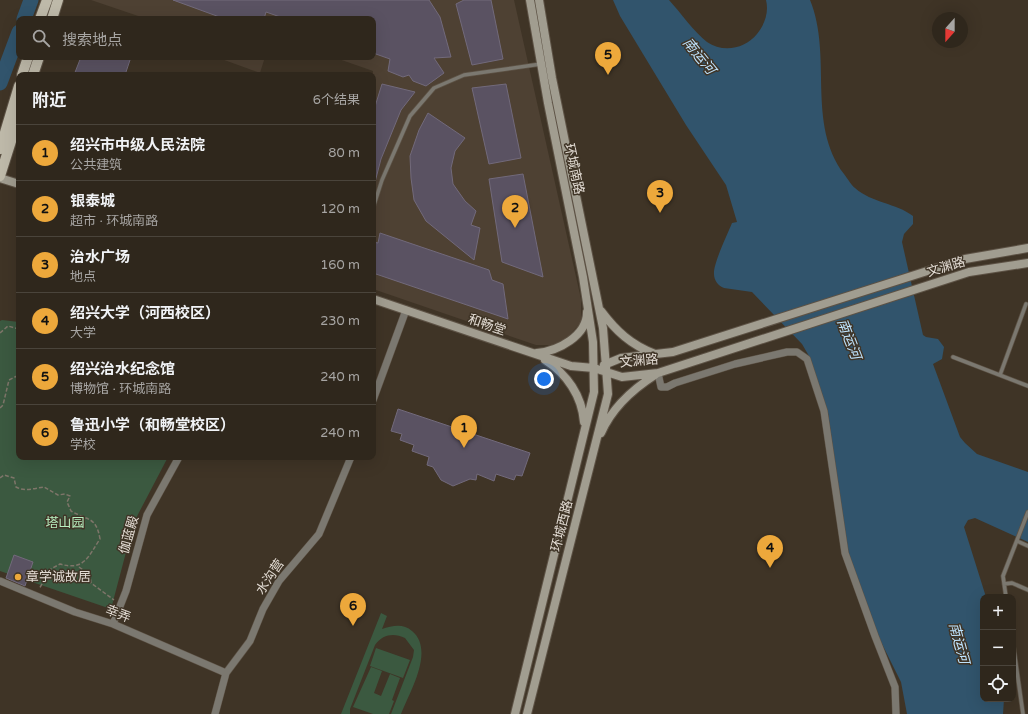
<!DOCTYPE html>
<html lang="zh">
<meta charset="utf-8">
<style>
:root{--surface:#2f271c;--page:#372f25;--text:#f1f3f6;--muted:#a7a5a3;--line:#4a443b;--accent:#eda83b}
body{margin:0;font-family:"Varela Round","Noto Sans SC",sans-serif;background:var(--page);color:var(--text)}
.controls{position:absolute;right:12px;bottom:12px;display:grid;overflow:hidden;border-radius:8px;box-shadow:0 4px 16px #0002}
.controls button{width:36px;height:36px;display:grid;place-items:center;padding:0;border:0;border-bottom:1px solid var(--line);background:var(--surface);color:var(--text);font:20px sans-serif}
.compass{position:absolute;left:932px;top:12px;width:36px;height:36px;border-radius:50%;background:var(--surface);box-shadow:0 4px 16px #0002;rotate:201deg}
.you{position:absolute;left:544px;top:379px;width:14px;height:14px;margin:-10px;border:3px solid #fff;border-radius:50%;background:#1a73e8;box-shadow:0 0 0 6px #1a73e833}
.badge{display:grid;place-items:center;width:26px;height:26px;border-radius:50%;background:var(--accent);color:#111;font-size:13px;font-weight:700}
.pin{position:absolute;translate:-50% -33px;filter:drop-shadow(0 1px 2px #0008)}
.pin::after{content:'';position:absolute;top:21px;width:14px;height:12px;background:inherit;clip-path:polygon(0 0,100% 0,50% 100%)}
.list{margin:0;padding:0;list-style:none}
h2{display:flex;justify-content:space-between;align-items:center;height:52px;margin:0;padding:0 16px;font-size:17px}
h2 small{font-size:13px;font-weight:400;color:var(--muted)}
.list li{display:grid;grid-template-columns:26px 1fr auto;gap:12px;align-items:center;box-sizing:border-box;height:56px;padding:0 16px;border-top:1px solid var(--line)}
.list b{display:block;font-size:15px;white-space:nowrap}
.list p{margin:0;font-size:13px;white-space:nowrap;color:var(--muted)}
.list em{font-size:13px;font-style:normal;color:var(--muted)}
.icon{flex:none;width:22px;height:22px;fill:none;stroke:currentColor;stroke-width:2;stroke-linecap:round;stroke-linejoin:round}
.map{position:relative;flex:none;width:1028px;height:714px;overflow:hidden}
.search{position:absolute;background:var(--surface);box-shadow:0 4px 16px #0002;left:16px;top:16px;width:360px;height:44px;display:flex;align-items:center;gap:10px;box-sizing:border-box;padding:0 14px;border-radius:8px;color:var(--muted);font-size:15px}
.panel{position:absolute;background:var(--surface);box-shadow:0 4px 16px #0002;left:16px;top:72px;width:360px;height:388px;border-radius:8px}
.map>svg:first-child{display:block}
.commercial{fill:#4e4133}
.green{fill:#3b5940}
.water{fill:#31546c}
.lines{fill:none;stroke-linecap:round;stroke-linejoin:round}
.river{stroke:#31546c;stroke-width:15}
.building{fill:#5a5262;stroke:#726a7b}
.lane-casing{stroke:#5d5245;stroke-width:5}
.street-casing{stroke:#5d5245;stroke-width:8}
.secondary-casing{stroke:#5d5245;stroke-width:10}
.primary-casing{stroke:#5d5245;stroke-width:12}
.path{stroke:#7e7569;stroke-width:1.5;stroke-dasharray:4 2;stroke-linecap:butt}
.lane{stroke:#7b7870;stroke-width:3.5}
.street{stroke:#7b7870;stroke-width:7}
.secondary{stroke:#a19d90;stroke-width:8}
.primary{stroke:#beb9a9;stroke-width:10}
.poi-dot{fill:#eda83b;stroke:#3f3426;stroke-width:1.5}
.labels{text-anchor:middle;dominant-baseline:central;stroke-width:3;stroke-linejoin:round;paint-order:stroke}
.street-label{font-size:13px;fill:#e3dcd4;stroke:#3f3426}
.park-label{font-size:13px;fill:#b9f1c1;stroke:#3f3426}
.poi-label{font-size:13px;fill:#e3dcd4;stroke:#3f3426;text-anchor:start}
.water-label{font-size:14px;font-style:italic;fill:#bee3fd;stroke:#3f3426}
</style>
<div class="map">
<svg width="1028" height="714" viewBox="0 0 1028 714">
<rect width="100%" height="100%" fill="#3f3426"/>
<path class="commercial" d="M91,0H514L581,299V322L569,336L556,345H536L373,289V71L333,57H373V19H147Z
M216,57H265L260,73Z"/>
<path class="green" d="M2,320L19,322V457H168L134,522L111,609L0,571V321Z
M381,613L387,616L382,629C392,626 403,623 412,631C435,650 410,691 401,714H391L413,657L414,650L405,638C394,633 383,634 375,645L350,709V714H341Z
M376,648L410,660L403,678L370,666Z
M371,667L382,671L374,693L381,696L390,674L400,678L392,700L394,701L389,714H373L353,707Z"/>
<path class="water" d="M613,0H669C680,12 695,33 707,42C723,53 745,49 757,34C765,24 769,12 766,0H810C833,56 806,123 844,174C848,179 851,185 855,188C872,203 896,203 913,216V224L904,234L902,242L923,335L926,337L938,339L944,347L942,359L933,364L960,437L965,443L977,454L1028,472V542L975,518L968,520L964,527L986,597H983V699H1004L1003,714H907L901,682L876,632L848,555L828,413L809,356L802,344L752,292L724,288C718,286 714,280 714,274C713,264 728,233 732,223L737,222L726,185L686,125L620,16Z"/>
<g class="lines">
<path class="river" d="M24,19L31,0
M0,83L19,32"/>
</g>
<path class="building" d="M173,0H429L440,17L451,57L434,58L444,73L426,86L413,81L409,75L403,77L388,71L390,59L373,53V19H286L266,12L264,19H225Z
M464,0H491L503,59L472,65L456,4Z
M81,57H131L125,75H74Z
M382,84L415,92L401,110L381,159L375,182H373V113Z
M506,84L521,158L489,164L472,88Z
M428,113L465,138L455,151L451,168L453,184L465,201L476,211L471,225L480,228L474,260L426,221L414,200L411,178L410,156L419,130Z
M523,174L543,277L502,262L489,179Z
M380,233L489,270L492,280L503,284L508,319L373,273V242L378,243Z
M398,409L530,453L522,476L516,475L514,480L496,474L494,481L477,474L476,480L470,479L453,486L441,480L433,467L427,465L429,457L412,451L414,445L400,440L402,434L391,431Z
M14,555L33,562L25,586L6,578Z"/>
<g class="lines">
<g class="lane-casing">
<path id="lane" d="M373,208L382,180L410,116L434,88L464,75L541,64
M953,357L1028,386
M1000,375L1026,304
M1017,541L1028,546
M1004,584L1012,583L1028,590
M1006,597L1003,576L1028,512
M1013,643L1023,714"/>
</g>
<g class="street-casing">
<path id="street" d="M658,373L661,387H667L675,383L735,364L787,352H797L807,359L824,411L845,553L875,636L895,687L896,714
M373,400L406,310
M0,581L75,612L113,624L226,673
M113,624L126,591L147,515L179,457
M215,714L226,673L250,641L263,609L279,581L319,534L351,457"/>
</g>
<g class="secondary-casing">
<path id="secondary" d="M0,178L19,184
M373,299L571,366L594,368L622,377L658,373L969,272L1028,263
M601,311C616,331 631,345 655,354
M537,353C558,351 587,336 587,312
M545,360C567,374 582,396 584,422
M604,365L621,358L673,352L965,259L1028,248
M601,433C612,408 633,389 655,375
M515,714L594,392L593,342L583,277L548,103L530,0
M527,714L608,394L603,328L552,78L539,0"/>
</g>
<g class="primary-casing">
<path id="primary" d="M40,19L47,0
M52,19L58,0
M22,75L28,57
M33,75L39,57
M0,149L19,86
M0,176L19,116"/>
</g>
<path class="path" d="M0,333L8,326L19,329
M0,408L3,405L9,380L19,375
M0,478L4,475L14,478L16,487C25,492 35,488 44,487L58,495L65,494L70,496L67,502L71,511C88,521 96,516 100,539C88,557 84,571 60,564L51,569L39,589
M79,567L90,575L91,583L114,600"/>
<use href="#lane" class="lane"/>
<use href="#street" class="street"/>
<use href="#secondary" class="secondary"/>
<use href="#primary" class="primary"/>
</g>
<circle class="poi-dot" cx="18" cy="577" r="4"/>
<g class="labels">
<g class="street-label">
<text transform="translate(574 169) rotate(78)">环城南路</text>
<text transform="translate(946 267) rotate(-17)">文渊路</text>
<text transform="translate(487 325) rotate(19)">和畅堂</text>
<text transform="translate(639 361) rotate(-5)">文渊路</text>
<text transform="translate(562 526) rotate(-76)">环城西路</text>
<text transform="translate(129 535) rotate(-74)">伽蓝殿</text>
<text transform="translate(270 577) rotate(-56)">水沟营</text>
<text transform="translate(118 614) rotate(21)">幸弄</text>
</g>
<g class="park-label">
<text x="65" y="523">塔山园</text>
</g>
<g class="poi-label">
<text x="26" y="577">章学诚故居</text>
</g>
<g class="water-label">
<text transform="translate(699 56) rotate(51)">南运河</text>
<text transform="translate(849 339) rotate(69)">南运河</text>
<text transform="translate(959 643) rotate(75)">南运河</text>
</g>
</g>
</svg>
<div class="controls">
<button>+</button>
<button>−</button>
<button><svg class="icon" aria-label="locate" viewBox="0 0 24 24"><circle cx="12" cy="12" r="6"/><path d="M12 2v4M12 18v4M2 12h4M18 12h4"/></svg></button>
</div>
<svg class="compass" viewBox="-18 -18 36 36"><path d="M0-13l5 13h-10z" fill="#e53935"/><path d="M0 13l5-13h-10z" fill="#a7a5a3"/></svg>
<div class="you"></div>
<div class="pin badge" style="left:464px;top:448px">1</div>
<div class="pin badge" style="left:515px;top:228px">2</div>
<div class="pin badge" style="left:660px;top:213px">3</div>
<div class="pin badge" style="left:770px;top:568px">4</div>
<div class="pin badge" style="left:608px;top:75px">5</div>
<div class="pin badge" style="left:353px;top:626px">6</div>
<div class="search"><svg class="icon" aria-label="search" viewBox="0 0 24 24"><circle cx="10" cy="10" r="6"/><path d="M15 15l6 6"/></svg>搜索地点</div>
<section class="panel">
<h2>附近<small>6个结果</small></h2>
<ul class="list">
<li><span class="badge">1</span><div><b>绍兴市中级人民法院</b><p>公共建筑</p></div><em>80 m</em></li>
<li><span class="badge">2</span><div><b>银泰城</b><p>超市 · 环城南路</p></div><em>120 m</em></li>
<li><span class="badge">3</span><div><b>治水广场</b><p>地点</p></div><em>160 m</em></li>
<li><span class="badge">4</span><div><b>绍兴大学（河西校区）</b><p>大学</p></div><em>230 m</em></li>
<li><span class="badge">5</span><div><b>绍兴治水纪念馆</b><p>博物馆 · 环城南路</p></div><em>240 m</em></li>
<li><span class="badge">6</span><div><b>鲁迅小学（和畅堂校区）</b><p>学校</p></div><em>240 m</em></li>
</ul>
</section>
</div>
